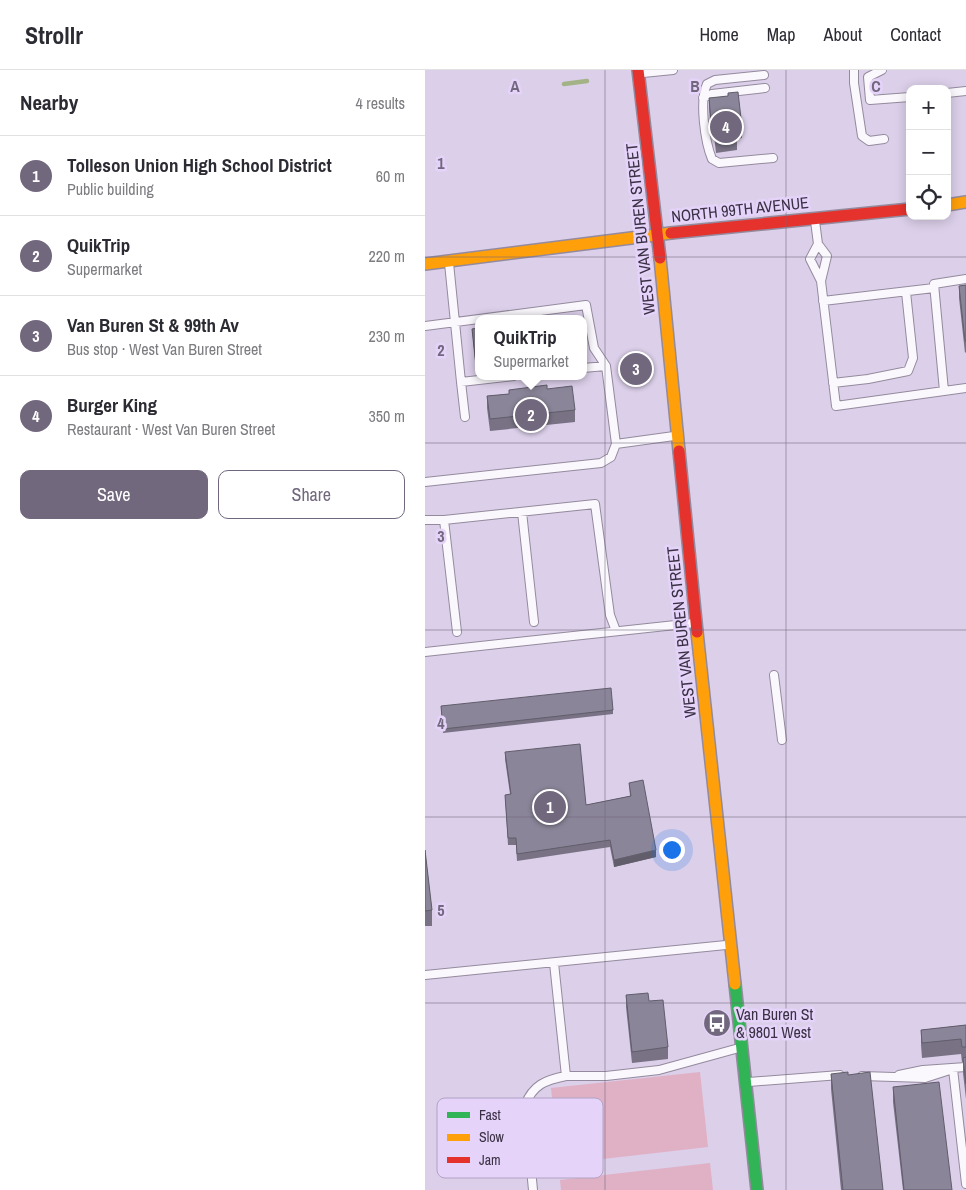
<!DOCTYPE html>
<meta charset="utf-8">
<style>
:root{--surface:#fff;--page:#f7f7f7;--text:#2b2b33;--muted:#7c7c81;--line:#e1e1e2;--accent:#72687e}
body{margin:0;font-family:"Archivo Narrow",sans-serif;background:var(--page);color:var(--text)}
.controls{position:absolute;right:15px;top:15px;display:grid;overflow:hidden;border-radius:10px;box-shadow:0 2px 12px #0003}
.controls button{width:45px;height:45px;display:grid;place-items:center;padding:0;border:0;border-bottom:1px solid var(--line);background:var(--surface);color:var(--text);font:25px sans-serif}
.you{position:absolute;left:246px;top:779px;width:18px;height:18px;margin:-12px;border:4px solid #fff;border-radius:50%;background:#1a73e8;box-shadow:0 0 0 8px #1a73e833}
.badge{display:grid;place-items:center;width:32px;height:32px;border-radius:50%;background:var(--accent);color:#fff;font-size:16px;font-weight:700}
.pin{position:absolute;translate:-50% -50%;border:2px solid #fff;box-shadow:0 1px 5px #0006}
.popup{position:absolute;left:50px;top:245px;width:112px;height:65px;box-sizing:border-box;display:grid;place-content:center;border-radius:10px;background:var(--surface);filter:drop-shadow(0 1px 4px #0005);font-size:16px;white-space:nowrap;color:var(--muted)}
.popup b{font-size:19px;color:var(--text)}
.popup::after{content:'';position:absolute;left:50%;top:100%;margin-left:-10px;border:10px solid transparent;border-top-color:var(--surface)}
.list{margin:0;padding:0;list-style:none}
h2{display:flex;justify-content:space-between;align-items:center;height:65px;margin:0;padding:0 20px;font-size:21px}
h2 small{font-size:16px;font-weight:400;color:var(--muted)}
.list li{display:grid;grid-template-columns:32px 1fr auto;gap:15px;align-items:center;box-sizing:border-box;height:80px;padding:0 20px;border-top:1px solid var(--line)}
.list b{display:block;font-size:19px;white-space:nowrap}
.list p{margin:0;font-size:16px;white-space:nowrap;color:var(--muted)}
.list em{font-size:16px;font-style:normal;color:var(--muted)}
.actions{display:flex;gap:10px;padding:15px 20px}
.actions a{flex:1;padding:11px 0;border:1px solid var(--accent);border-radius:10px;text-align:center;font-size:18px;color:var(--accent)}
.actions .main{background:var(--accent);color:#fff}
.icon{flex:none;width:28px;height:28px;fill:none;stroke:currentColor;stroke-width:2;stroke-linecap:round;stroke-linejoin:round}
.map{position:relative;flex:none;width:541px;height:1120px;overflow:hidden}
header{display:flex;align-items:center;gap:30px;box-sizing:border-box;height:70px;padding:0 25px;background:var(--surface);border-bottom:1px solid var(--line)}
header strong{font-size:24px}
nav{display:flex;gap:28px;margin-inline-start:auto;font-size:18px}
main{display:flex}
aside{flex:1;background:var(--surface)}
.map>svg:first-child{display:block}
.green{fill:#e0b0c5}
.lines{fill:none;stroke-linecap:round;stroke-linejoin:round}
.stream{stroke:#a3b386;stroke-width:4.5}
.lane-casing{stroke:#948a9e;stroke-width:10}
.fast-casing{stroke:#948a9e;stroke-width:14}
.slow-casing{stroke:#948a9e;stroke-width:14}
.jam-casing{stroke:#948a9e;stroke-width:14}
.lane{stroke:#faf8fc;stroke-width:8}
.fast{stroke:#30b455;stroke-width:11}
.slow{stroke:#ff9f0a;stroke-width:11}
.jam{stroke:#e5322d;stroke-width:11}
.wall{fill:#787284}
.shaded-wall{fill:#615d6b}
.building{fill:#8b8599;stroke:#615d6b}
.grid{fill:none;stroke:#72687e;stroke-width:1;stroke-opacity:0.55}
.labels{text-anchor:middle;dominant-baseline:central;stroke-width:5;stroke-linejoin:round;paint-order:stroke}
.street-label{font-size:16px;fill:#3a3144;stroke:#e5d3fa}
.poi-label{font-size:16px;fill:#3a3144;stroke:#e5d3fa;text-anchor:start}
.key{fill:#e5d3fa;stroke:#b2a2c3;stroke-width:1}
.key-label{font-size:14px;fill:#3a3144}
.grid-label{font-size:16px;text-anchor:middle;font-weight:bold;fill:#72687e;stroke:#e5d3fa;stroke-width:5;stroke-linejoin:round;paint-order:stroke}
</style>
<header>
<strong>Strollr</strong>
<nav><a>Home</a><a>Map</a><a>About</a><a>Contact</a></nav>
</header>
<main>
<aside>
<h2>Nearby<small>4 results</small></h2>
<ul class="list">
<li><span class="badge">1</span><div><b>Tolleson Union High School District</b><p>Public building</p></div><em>60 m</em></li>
<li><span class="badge">2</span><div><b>QuikTrip</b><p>Supermarket</p></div><em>220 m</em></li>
<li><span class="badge">3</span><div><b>Van Buren St &amp; 99th Av</b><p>Bus stop · West Van Buren Street</p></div><em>230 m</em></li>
<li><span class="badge">4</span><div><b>Burger King</b><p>Restaurant · West Van Buren Street</p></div><em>350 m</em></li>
</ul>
<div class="actions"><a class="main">Save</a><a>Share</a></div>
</aside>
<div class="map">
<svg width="541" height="1120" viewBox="0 0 541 1120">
<rect width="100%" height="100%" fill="#dbcfe9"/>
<path class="green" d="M275,1002L283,1077L134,1094L126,1018Z
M285,1093L288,1120H136L135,1110Z"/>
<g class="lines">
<path class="stream" d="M139,14L162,11"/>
<g class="lane-casing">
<path id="lane" d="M429,0V13L437,66L444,71L459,69
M457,0L443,7L445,30L485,27
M218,3L248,0
M339,5L290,10L282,14C274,31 280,72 287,89L294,93L348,88
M522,23L541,21
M278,28L287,24L340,18
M390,151L393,174L402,186L396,211L411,336L519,321
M393,174L385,189L396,211
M24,193L36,312L89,306
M541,209L509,214L519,321L541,318
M398,231L509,218
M0,256L161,235L169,278L181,296L191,374L249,366
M158,298L181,296
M36,312L40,347
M408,313L443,309L483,301L488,288L481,222
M0,412L176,393L186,387L191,374
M97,442L109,552
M0,450H19
M32,562L19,450L170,434L185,545L191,561
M0,582L269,553
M349,605L357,670
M0,905L301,875
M528,999L541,1114
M474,1005L498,1000L541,997
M141,1006H181L234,1000L314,978
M437,1006L500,1008L528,999
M324,1012L415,1005
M108,1120L100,1035C108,1015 120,1010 141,1006L129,893"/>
</g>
<g class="fast-casing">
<path id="fast" d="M310,914L332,1120"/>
</g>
<g class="slow-casing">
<path id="slow" d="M522,135L541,132
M235,188L254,381
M0,194L246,163
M272,562L310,914"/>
</g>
<g class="jam-casing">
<path id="jam" d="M213,0L235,188
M246,163L485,139
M254,381L272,562"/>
</g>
<use href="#lane" class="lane"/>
<use href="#fast" class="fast"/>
<use href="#slow" class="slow"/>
<use href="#jam" class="jam"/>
</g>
<path class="wall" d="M284,28L317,57V68L312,69V80L291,83L289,65L287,66L286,61L284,39Z
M541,215V282L540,283L534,228V216Z
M54,258V300H51L47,259Z
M122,319L150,340V352L65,361L62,338V326L84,324V320Z
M16,636L188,640V644L18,663Z
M80,682L161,735L205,726L204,713L231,787L189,797L185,777L92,791L91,775H83L80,725L85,724L80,689Z
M0,780L7,840V856H0Z
M201,925L243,977V989L207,993L201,937Z
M541,955V1029L538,1003V992H537L536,984L497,988L496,975V960Z
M406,1004L423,1005L458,1120H416L406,1019Z
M468,1017L527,1120H478L468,1032Z"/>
<path class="shaded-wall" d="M231,780V787L189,797V790Z"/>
<path class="building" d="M313,22L317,57L311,58L312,70L291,72L289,54L287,55L286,51L284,28L303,26V23Z
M541,215V271H540L534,216Z
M144,247V249H127Z
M54,258V296H51L47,259Z
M122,315V319L147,316L150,340L65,349L62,326L84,324V320Z
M186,618L188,640L18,659L16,636Z
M155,674L161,735L206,726L204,713L218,710L231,780L189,790L185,770L92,784L91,768H83L80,725L86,724L80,682Z
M0,780L7,840L0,841Z
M223,923L224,931L238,930L243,977L207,982L201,925Z
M541,955V977H537L536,969L497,973L496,960Z
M541,987V1014L538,988Z
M423,1002V1005L445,1002L458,1120H418L406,1004Z
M514,1012L527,1120H479L468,1017Z"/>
<path class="grid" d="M180,0V1120M361,0V1120M0,187H541M0,373H541M0,560H541M0,747H541M0,933H541"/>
<defs>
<g id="bus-disc" transform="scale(1.4375)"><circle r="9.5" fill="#72687e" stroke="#e5d3fa"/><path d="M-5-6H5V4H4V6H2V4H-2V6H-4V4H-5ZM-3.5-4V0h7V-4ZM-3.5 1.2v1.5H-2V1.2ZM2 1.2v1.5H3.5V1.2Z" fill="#fff"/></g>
</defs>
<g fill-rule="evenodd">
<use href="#bus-disc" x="292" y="953"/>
</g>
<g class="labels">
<g class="street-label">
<text transform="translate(315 139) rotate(-6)">NORTH 99TH AVENUE</text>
<text transform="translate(215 159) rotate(-96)">WEST VAN BUREN STREET</text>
<text transform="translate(256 562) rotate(-96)">WEST VAN BUREN STREET</text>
</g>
<g class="poi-label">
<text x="311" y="944">Van Buren St<tspan x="311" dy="18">&amp; 9801 West</tspan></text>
</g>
</g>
<rect x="12" y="1028" width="166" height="80" rx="8" class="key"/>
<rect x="22" y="1042" width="23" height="6" fill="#30b455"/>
<rect x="22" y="1064" width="23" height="7" fill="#ff9f0a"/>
<rect x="22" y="1087" width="23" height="6" fill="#e5322d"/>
<g class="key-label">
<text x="54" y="1050">Fast</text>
<text x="54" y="1072">Slow</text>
<text x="54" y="1095">Jam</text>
</g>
<g class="grid-label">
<text x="90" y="22">A</text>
<text x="270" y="22">B</text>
<text x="451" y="22">C</text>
<text x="16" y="99">1</text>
<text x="16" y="286">2</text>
<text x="16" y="472">3</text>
<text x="16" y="659">4</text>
<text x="16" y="846">5</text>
</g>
</svg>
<div class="controls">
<button>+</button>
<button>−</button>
<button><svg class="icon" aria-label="locate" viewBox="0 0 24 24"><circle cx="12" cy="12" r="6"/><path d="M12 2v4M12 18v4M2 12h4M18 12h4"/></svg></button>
</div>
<div class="you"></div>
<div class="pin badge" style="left:125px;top:737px">1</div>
<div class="pin badge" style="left:106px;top:345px">2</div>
<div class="popup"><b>QuikTrip</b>Supermarket</div>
<div class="pin badge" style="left:211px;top:299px">3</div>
<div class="pin badge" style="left:301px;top:57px">4</div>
</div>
</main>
